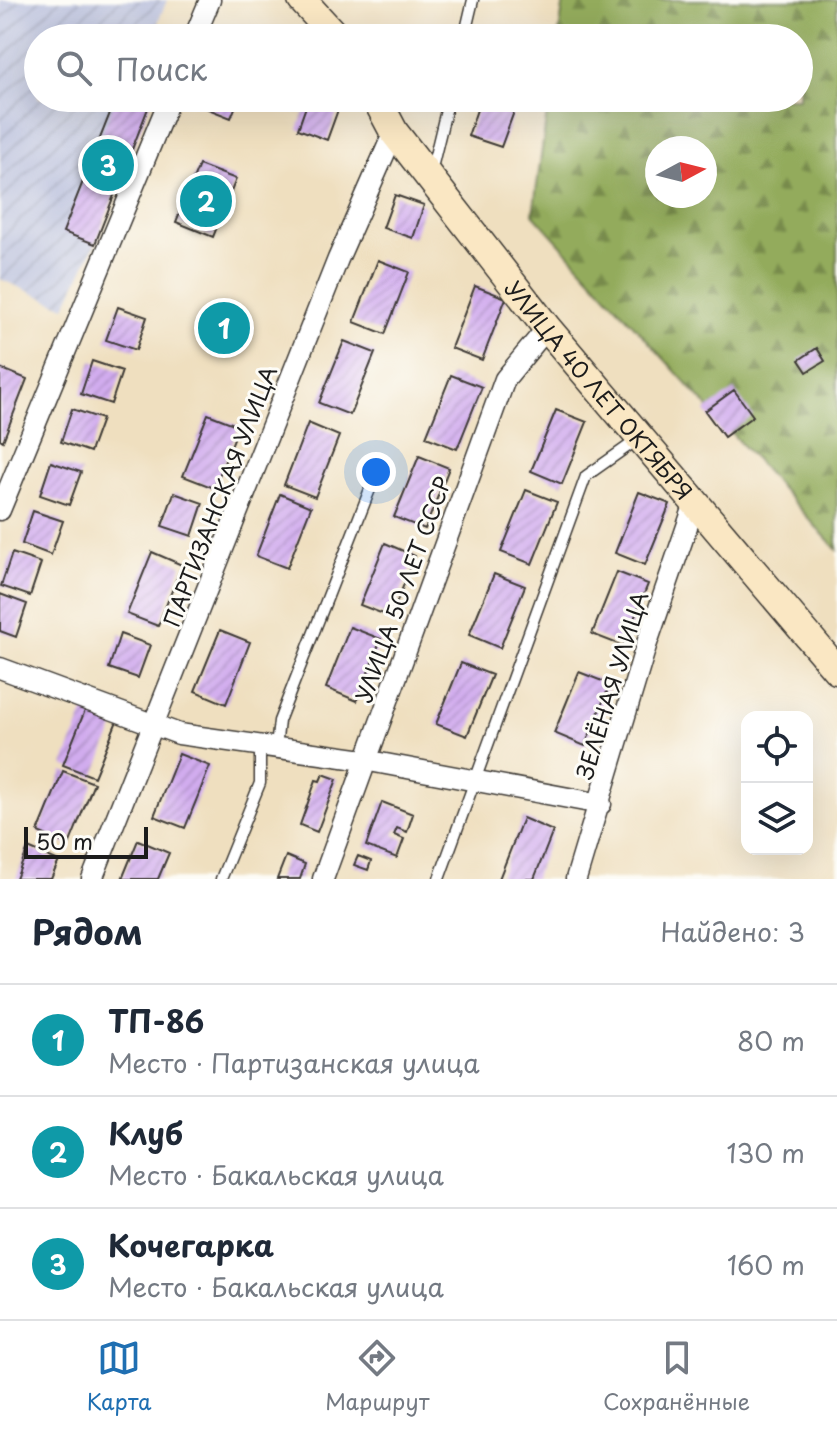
<!DOCTYPE html>
<html lang="ru">
<meta charset="utf-8">
<style>
:root{--surface:#fff;--page:#f6f6f7;--text:#1f2937;--muted:#747a83;--line:#e0e1e3;--accent:#1f6fb2}
body{margin:0;font-family:"Playpen Sans",sans-serif;background:var(--page);color:var(--text)}
.controls{position:absolute;right:24px;bottom:24px;display:grid;overflow:hidden;border-radius:16px;box-shadow:0 8px 32px #0002}
.controls button{width:72px;height:72px;display:grid;place-items:center;padding:0;border:0;border-bottom:2px solid var(--line);background:var(--surface);color:var(--text);font:40px sans-serif}
.compass{position:absolute;left:645px;top:136px;width:72px;height:72px;border-radius:50%;background:var(--surface);box-shadow:0 8px 32px #0002;rotate:83deg}
.scale{position:absolute;left:24px;bottom:20px;width:124px;box-sizing:border-box;padding-left:8px;border:4px solid #1c1c1c;border-top:0;font-size:22px;line-height:28px;white-space:nowrap;color:#1c1c1c;-webkit-text-stroke:6px #fdfcf7;paint-order:stroke}
.you{position:absolute;left:376px;top:472px;width:28px;height:28px;margin:-20px;border:6px solid #fff;border-radius:50%;background:#1a73e8;box-shadow:0 0 0 12px #1a73e833}
.badge{display:grid;place-items:center;width:52px;height:52px;border-radius:50%;background:var(--accent);color:#fff;font-size:26px;font-weight:700}
.pin{position:absolute;translate:-50% -50%;border:4px solid #fff;box-shadow:0 2px 8px #0006}
.list{margin:0;padding:0;list-style:none}
h2{display:flex;justify-content:space-between;align-items:center;height:104px;margin:0;padding:0 32px;font-size:34px}
h2 small{font-size:26px;font-weight:400;color:var(--muted)}
.list li{display:grid;grid-template-columns:52px 1fr auto;gap:24px;align-items:center;box-sizing:border-box;height:112px;padding:0 32px;border-top:2px solid var(--line)}
.list b{display:block;font-size:30px;white-space:nowrap}
.list p{margin:0;font-size:26px;white-space:nowrap;color:var(--muted)}
.list em{font-size:26px;font-style:normal;color:var(--muted)}
.icon{flex:none;width:44px;height:44px;fill:none;stroke:currentColor;stroke-width:2;stroke-linecap:round;stroke-linejoin:round}
.map{position:relative;flex:none;width:837px;height:879px;overflow:hidden}
.search{position:absolute;background:var(--surface);box-shadow:0 8px 32px #0002;left:24px;right:24px;top:24px;height:88px;display:flex;align-items:center;gap:20px;box-sizing:border-box;padding:0 28px;border-radius:44px;color:var(--muted);font-size:30px}
.sheet{height:440px;background:var(--surface)}
nav{display:flex;justify-content:space-around;align-items:center;box-sizing:border-box;height:112px;border-top:2px solid var(--line);background:var(--surface);font-size:22px;color:var(--muted)}
nav a{display:grid;justify-items:center;gap:4px}
nav .on{color:var(--accent)}
.map>svg:first-child{display:block}
.industrial{fill:url(#industrial-furrows)}
.forest{fill:url(#forest-firs);stroke:#58643c;stroke-width:2;fill-rule:evenodd}
.building{fill:url(#building-hatch)}
.lines{fill:none;stroke-linecap:round;stroke-linejoin:round}
.lane-casing{stroke:#3c3934;stroke-width:13}
.street-casing{stroke:#3c3934;stroke-width:23}
.secondary-casing{stroke:#3c3934;stroke-width:31}
.lane{stroke:#fff;stroke-width:10}
.street{stroke:#fff;stroke-width:20}
.secondary{stroke:#fae7c3;stroke-width:28}
.labels{text-anchor:middle;dominant-baseline:central;stroke-width:6;stroke-linejoin:round;paint-order:stroke}
.street-label{font-size:22px;fill:#1c1c1c;stroke:#fdfcf7}
</style>
<div class="map">
<svg width="837" height="879" viewBox="0 0 837 879">
<defs>
<pattern id="industrial-furrows" width="10" height="10" patternUnits="userSpaceOnUse" patternTransform="scale(2)"><rect width="10" height="10" fill="#bdc3de"/><path d="M-1 1l2-2M0 10L10 0M9 11l2-2" fill="none" stroke="#a2a7be"/></pattern>
<pattern id="forest-firs" width="22" height="20" patternUnits="userSpaceOnUse" patternTransform="scale(2)"><rect width="22" height="20" fill="#93ab5c"/><path d="M5 1l3.5 6h-7zM16 11l3.5 6h-7z" fill="#778a4b"/></pattern>
<pattern id="building-hatch" width="6" height="6" patternUnits="userSpaceOnUse" patternTransform="scale(2)"><rect width="6" height="6" fill="#d1acee"/><path d="M-1 1l2-2M0 6l6-6M5 7l2-2" fill="none" stroke="#b393cc"/></pattern>
</defs>
<rect width="100%" height="100%" fill="#fdfcf7"/>
<filter id="ink" filterUnits="userSpaceOnUse"><feTurbulence type="fractalNoise" baseFrequency=".0125" numOctaves="2"/><feDisplacementMap in="SourceGraphic" scale="16" xChannelSelector="R" yChannelSelector="G"/><feConvolveMatrix kernelMatrix="1 2 1 2 8 2 1 2 1" color-interpolation-filters="sRGB"/></filter>
<filter id="wash" filterUnits="userSpaceOnUse"><feTurbulence type="fractalNoise" baseFrequency=".006" numOctaves="4" result="noise"/><feDisplacementMap in="SourceGraphic" scale="32" xChannelSelector="R" yChannelSelector="G"/><feGaussianBlur stdDeviation="1.8" result="paint"/><feColorMatrix in="noise" values="0 0 0 0 0 0 0 0 0 0 0 0 0 0 0 0 0 1.4 0 .05"/><feComposite in="paint" operator="in"/></filter>
<g filter="url(#wash)">
<rect width="100%" height="100%" fill="#efdfbf"/>
<path class="industrial" d="M0,0H167L158,22L165,38H38V98H152L95,244L65,307L0,279Z"/>
<path class="forest" d="M564,0H837V550L533,214L549,98H799V38H558ZM657,148H705V196H657Z"/>
<g id="blocks">
<path class="building" d="M116,98H152L95,244L63,232Z
M212,98H239L231,118L208,109Z
M309,98L339,107L327,140L298,129Z
M481,98H519L501,147L468,136Z
M199,165L236,179L213,237L176,222Z
M395,195L424,205L413,238L383,228Z
M378,260L409,272L385,334L354,322Z
M475,286L506,298L482,360L451,348Z
M118,307L147,317L136,350L106,340Z
M218,317L236,324L230,339L212,332Z
M344,341L375,353L350,415L319,403Z
M817,348L825,361L807,372L799,360Z
M92,361L122,371L111,404L81,394Z
M0,368L27,379L3,441L0,439Z
M451,375L482,387L457,449L426,437Z
M734,390L753,416L724,437L705,411Z
M72,409L102,419L90,452L61,442Z
M556,410L587,422L562,484L531,471Z
M208,414L239,426L214,488L183,476Z
M308,423L339,436L315,497L284,485Z
M419,456L449,468L425,529L394,517Z
M51,462L81,472L69,505L40,495Z
M526,490L557,502L532,564L501,552Z
M639,492L670,504L645,565L615,553Z
M174,493L203,503L192,536L162,526Z
M280,494L311,507L287,568L256,556Z
M33,511L63,521L51,555L22,544Z
M385,543L415,556L391,617L360,605Z
M152,552L182,565L158,626L127,614Z
M12,553L41,563L30,596L1,586Z
M617,572L648,584L623,646L592,634Z
M494,574L525,586L500,648L469,635Z
M0,594L27,604L16,637L0,631Z
M350,627L381,639L357,701L326,688Z
M220,630L250,642L226,704L195,691Z
M120,634L150,645L138,678L109,668Z
M461,663L492,675L467,736L436,724Z
M579,672L610,684L585,746L554,733Z
M88,703L119,716L94,777L63,765Z
M179,754L210,766L185,828L154,816Z
M63,771L94,783L69,845L38,832Z
M323,774L337,779L317,832L300,825L316,780L320,781Z
M382,802L413,814L407,832L397,828L394,835L404,839L397,858L366,846Z
M523,818L553,831L534,879H499Z
M138,840L169,853L158,879H122Z
M28,848L59,861L51,879H16Z
M286,856L305,864L300,879H277Z
M358,856L371,861L368,870L354,865Z"/>
</g>
</g>
<g filter="url(#ink)">
<use href="#blocks" fill-opacity="0" stroke="#3c3934" stroke-width="2"/>
<g class="lines">
<g class="lane-casing">
<path id="lane" d="M464,38L473,0
M431,172L449,98
M276,747L279,721L376,474
M221,879L260,783V746
M439,879L586,476L637,440"/>
</g>
<g class="street-casing">
<path id="street" d="M194,38L210,0
M0,510L170,98
M0,668L179,734L364,760L601,804
M92,879L338,259L394,132
M323,879L505,379L547,328
M576,879L646,646L694,506"/>
</g>
<g class="secondary-casing">
<g id="secondary">
<path d="M302,0L337,38"/>
<path id="s1" d="M376,98L394,132L547,328L837,670"/>
</g>
</g>
<use href="#lane" class="lane"/>
<use href="#street" class="street"/>
<use href="#secondary" class="secondary"/>
</g>
</g>
<g class="labels">
<g class="street-label">
<text stroke="none"><textPath href="#s1" startOffset="368">УЛИЦА 40 ЛЕТ ОКТЯБРЯ</textPath></text>
<text transform="translate(219 496) rotate(-69)">ПАРТИЗАНСКАЯ УЛИЦА</text>
<text transform="translate(402 589) rotate(-70)">УЛИЦА 50 ЛЕТ СССР</text>
<text transform="translate(611 685) rotate(-73)">ЗЕЛЁНАЯ УЛИЦА</text>
</g>
</g>
</svg>
<div class="controls">
<button><svg class="icon" aria-label="locate" viewBox="0 0 24 24"><circle cx="12" cy="12" r="6"/><path d="M12 2v4M12 18v4M2 12h4M18 12h4"/></svg></button>
<button><svg class="icon" aria-label="layers" viewBox="0 0 24 24"><path d="M12 4l9 5-9 5-9-5zM3 14l9 5 9-5"/></svg></button>
</div>
<svg class="compass" viewBox="-18 -18 36 36"><path d="M0-13l5 13h-10z" fill="#e53935"/><path d="M0 13l5-13h-10z" fill="#747a83"/></svg>
<div class="scale">50 m</div>
<div class="you"></div>
<div class="pin badge" style="left:224px;top:328px;background:#0f9aa8">1</div>
<div class="pin badge" style="left:206px;top:201px;background:#0f9aa8">2</div>
<div class="pin badge" style="left:108px;top:165px;background:#0f9aa8">3</div>
<div class="search"><svg class="icon" aria-label="search" viewBox="0 0 24 24"><circle cx="10" cy="10" r="6"/><path d="M15 15l6 6"/></svg>Поиск</div>
</div>
<section class="sheet">
<h2>Рядом<small>Найдено: 3</small></h2>
<ul class="list">
<li><span class="badge" style="background:#0f9aa8">1</span><div><b>ТП-86</b><p>Место · Партизанская улица</p></div><em>80 m</em></li>
<li><span class="badge" style="background:#0f9aa8">2</span><div><b>Клуб</b><p>Место · Бакальская улица</p></div><em>130 m</em></li>
<li><span class="badge" style="background:#0f9aa8">3</span><div><b>Кочегарка</b><p>Место · Бакальская улица</p></div><em>160 m</em></li>
</ul>
</section>
<nav>
<a class="on"><svg class="icon" aria-label="map" viewBox="0 0 24 24"><path d="M3 6l6-2 6 2 6-2v14l-6 2-6-2-6 2zM9 4v14M15 6v14"/></svg>Карта</a>
<a><svg class="icon" aria-label="directions" viewBox="0 0 24 24"><path d="M12 3l9 9-9 9-9-9zM9 14v-3h6M13 9l2 2-2 2"/></svg>Маршрут</a>
<a><svg class="icon" aria-label="saved" viewBox="0 0 24 24"><path d="M7 4h10v16l-5-4-5 4z"/></svg>Сохранённые</a>
</nav>
